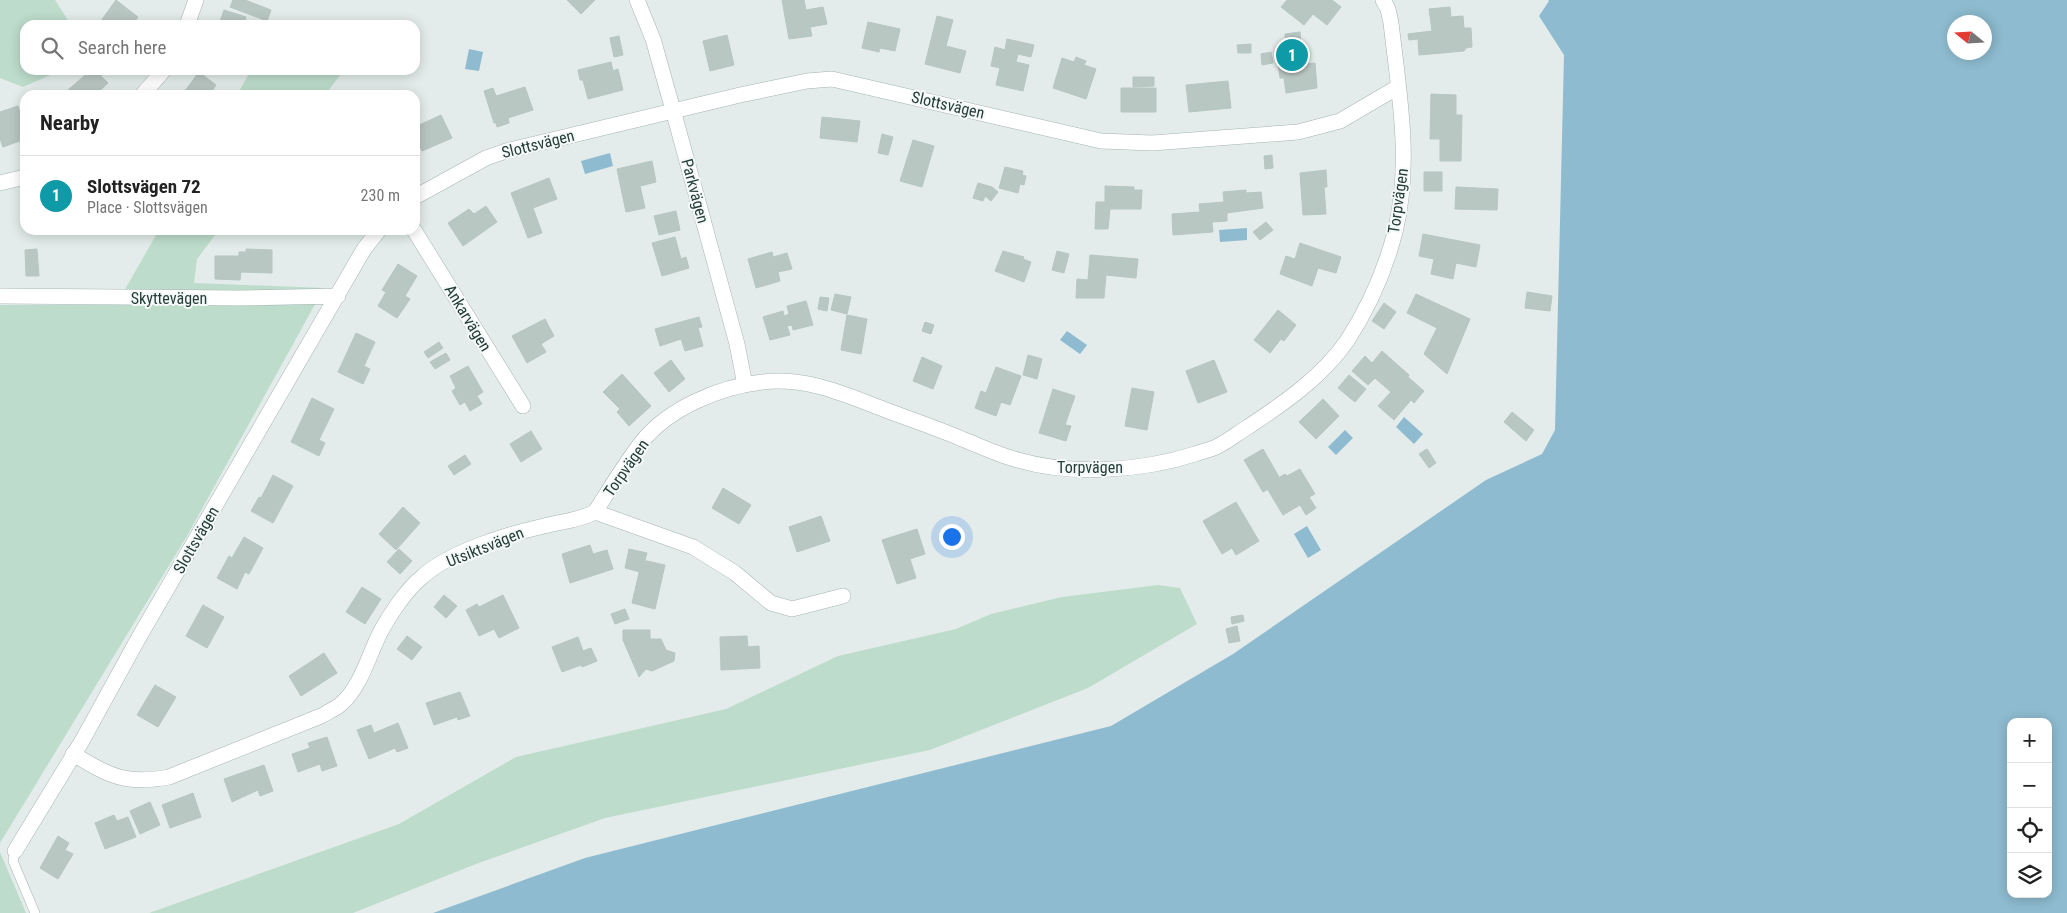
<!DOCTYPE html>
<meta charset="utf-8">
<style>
:root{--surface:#fff;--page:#f6f6f6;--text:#222;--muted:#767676;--line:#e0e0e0;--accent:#7c583f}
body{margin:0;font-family:"Roboto Condensed",sans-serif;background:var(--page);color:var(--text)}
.controls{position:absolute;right:15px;bottom:15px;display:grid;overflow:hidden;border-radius:10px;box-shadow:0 2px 12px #0003}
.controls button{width:45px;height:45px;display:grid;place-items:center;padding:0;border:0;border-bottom:1px solid var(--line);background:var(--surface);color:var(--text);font:25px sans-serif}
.compass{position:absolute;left:1947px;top:15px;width:45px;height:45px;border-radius:50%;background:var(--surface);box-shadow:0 2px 12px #0003;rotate:288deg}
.you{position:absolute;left:951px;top:536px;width:18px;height:18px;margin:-12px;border:4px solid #fff;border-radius:50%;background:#1a73e8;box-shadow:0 0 0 8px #1a73e833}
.badge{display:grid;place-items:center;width:32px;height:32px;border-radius:50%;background:var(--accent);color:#fff;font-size:16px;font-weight:700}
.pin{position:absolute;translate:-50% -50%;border:2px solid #fff;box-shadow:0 1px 5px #0006}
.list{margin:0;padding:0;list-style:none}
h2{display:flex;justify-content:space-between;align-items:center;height:65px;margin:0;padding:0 20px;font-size:21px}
h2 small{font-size:16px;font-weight:400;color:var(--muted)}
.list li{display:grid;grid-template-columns:32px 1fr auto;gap:15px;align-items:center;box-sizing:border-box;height:80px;padding:0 20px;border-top:1px solid var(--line)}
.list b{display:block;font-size:19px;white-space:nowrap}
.list p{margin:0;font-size:16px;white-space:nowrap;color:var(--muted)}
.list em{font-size:16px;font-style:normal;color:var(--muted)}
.icon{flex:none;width:28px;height:28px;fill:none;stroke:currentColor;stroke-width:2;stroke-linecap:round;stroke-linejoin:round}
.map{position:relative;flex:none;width:2067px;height:913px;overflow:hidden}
.search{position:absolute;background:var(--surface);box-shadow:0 2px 12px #0003;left:20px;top:20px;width:400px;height:55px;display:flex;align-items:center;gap:12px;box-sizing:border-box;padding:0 18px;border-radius:15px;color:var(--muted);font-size:19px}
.panel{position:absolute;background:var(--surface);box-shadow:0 2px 12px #0003;left:20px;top:90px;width:400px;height:145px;border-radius:15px}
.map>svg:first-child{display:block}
.green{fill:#bddccb}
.water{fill:#8ebbcf;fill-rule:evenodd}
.building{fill:#b9c7c3;stroke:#b6c6c2}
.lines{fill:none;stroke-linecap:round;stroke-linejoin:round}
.service-casing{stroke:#a6b4b2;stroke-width:10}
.minor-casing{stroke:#a6b4b2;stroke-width:16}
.service{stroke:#fff;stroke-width:9}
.minor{stroke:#fff;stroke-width:15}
.labels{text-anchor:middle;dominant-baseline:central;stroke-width:4;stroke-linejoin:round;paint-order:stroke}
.street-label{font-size:16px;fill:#243d3a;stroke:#f4f9f7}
</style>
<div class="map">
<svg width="2067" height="913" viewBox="0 0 2067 913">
<rect width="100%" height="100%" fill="#e3ecea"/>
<path class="green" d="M0,0H55L71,25H25V70H62L23,87L0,78Z
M251,70H344L325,95H237Z
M159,230H219L197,259L194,283L324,288L187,536L0,843V305H116Z
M1158,585L1180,588L1197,624L1088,688L930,750L605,818L476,864L353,913H149L399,824L516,757L726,709L838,656L956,629L991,614L1062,597Z
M0,852L26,913H0Z"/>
<path class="water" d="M1548,0H2067V913H433L585,858L1111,726L1233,654L1486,480L1542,454L1555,430L1564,55L1539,16L1549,1ZM1954,22H1984V52H1954ZM2011,722H2048V894H2011Z
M469,49L483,52L479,71L465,69Z
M610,153L613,166L585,174L581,161Z
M1247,228V240L1220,242L1219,230Z
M1067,331L1087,345L1080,354L1060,340Z
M1404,417L1423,434L1414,444L1396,427Z
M1345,430L1353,438L1336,455L1328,447Z
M1307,526L1321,550L1308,558L1294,534Z"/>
<path class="building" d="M116,0L138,17L132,25H98Z
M233,0H245L271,10L267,21L230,7Z
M567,0H595L581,14Z
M782,0H804L806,10L823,7L827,24L810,27L812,36L789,39Z
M1287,0H1332L1341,7L1327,25L1313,14L1304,25L1281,7Z
M1450,7L1451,17L1463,16L1464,28H1471L1472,47L1466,48L1464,51L1419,55L1418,39L1409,40L1408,34L1432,31L1429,9Z
M224,10L246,17L244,25H219Z
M937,16L953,20L946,46L966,51L960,73L925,64Z
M868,22L900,29L895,51L880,48L879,52L862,48Z
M1300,32L1301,45L1306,44L1308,64L1315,63L1317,88L1286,93L1284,78H1280L1276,47L1286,46L1285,34Z
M727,35L734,65L710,71L703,41Z
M619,36L623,55L614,57L610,38Z
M1007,39L1034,45L1031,57L1018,54L1016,62L1029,65L1023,91L996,85L1000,68L991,66L995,47L1005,50Z
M1251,44V53H1238L1237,45Z
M1271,52L1273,63L1262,65L1261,54Z
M1076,57L1086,61L1084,65L1096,69L1086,99L1053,88L1062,58L1074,62Z
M611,62L613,71L618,69L623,90L588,99L583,80H580L578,70Z
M91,70H95L108,83L95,95H73L68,90Z
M199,72L216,85L209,95H182Z
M1133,77H1154V86L1133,87Z
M1228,81L1231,108L1189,112L1186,85Z
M525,87L533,110L508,118L509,123L497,127L496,123H494L484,91L493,88L496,96Z
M1121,88H1156V112H1121Z
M1431,94L1456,95V115H1462L1461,161H1440V139H1430Z
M18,106L25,127V139L3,147L0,139V112Z
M441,115L452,138L422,151L415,137V127Z
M822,117L860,121L857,142L820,138Z
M882,134L893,137L888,155L878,153Z
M913,140L934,146L922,187L900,181Z
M1272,155L1273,168L1265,169L1264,156Z
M652,161L656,182L640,186L645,208L626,212L617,169Z
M1005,167L1023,171L1022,175L1026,176L1024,185L1020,184L1018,193L999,188Z
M1326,170L1327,187H1324L1326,214L1303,215L1300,173Z
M1424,172H1442V191H1424Z
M549,178L557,199L533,208L542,233L528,238L511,193Z
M978,183L992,187L998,192L991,201L985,196L983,201L973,198Z
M1105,186L1134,187V190H1142L1141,209H1110L1108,229H1095L1096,202H1105Z
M1456,187L1498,189L1497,210L1455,209Z
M1246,190V193L1261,192L1263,208L1227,213V221L1212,222L1213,232L1173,235L1172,214L1200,212L1199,204L1224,202L1223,192Z
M486,206L497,222L463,246L448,223L469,209L474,214Z
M676,211L680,230L659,235L654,216Z
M1266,222L1273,230L1260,240L1253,232Z
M1423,234L1480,245L1476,267L1456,263L1453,279L1431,274L1434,259L1419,256Z
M675,237L681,259L686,257L689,268L662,276L652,243Z
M1300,243L1341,257L1336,273L1318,268L1312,286L1280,274L1286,256L1295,259Z
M37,249L39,276H26L25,250Z
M246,249L272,250V273L241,272L240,280L215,279V256H239V252H246Z
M1003,251L1024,257L1023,259L1031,262L1024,282L995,271Z
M1057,251L1069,254L1064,273L1052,270Z
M772,252L773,257L787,253L792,269L778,272L780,281L756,288L748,259Z
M1090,255L1138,259L1136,278L1106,275L1104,298H1076L1077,279L1088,280Z
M398,264L417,276L405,296L410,299L397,318L378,306L386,292L382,290Z
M1527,292L1552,296L1550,311L1525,308Z
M835,294L851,297L847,314L831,310Z
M1416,294L1470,319L1447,374L1424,354L1437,328L1407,313Z
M820,297L829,298L827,311L818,309Z
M806,301L813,325L793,330L792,325L787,326L790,335L770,340L763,317L783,311L784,316L789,314L787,306Z
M1384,303L1396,312L1384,329L1372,321Z
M1278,310L1296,325L1284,341L1281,339L1270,353L1254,340Z
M847,315L867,319L861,354L841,350Z
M699,317L702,327L698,328L703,346L685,351L681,339L660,346L655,329Z
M545,319L554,336L541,344L546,352L527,363L512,336Z
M925,322L934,325L931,334L922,331Z
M356,333L375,342L364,366L370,369L363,384L338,372Z
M439,342L443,348L428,358L424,352Z
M1382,351L1409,375L1408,377L1424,391L1414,403L1411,400L1394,420L1378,406L1391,392L1375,378L1368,385L1352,371L1365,356L1372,363Z
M446,353L450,360L435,369L430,362Z
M1028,355L1042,359L1037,379L1023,375Z
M922,357L942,366L933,389L913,381Z
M671,360L685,379L669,392L654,373Z
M1214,360L1227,392L1198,403L1186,371Z
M468,366L483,392L477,396L482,404L470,411L465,402L460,405L452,391L456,388L450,376Z
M996,367L1021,376L1010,405L1001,402L996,416L975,408L981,391L986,393Z
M622,374L651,406L629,426L617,412L620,409L603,392Z
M1349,375L1366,389L1355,402L1338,388Z
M1132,388L1154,392L1147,430L1125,426Z
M1053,389L1075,396L1065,425L1071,426L1066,441L1039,433Z
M312,398L334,409L319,440L325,443L319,456L291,442Z
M1323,399L1339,416L1316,439L1299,422Z
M1512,412L1534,430L1526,441L1504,422Z
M531,431L542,449L521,462L510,444Z
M1263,449L1279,477L1273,481L1276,485L1263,492L1244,460Z
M1427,449L1436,463L1429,468L1419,454Z
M465,455L471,464L454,475L448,466Z
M1300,469L1315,494L1309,497L1316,508L1306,515L1300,505L1283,515L1268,490L1276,485L1273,481L1285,474L1287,476Z
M273,475L293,486L273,523L251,511L259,497L261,498Z
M723,488L751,505L739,524L712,508Z
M1236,502L1259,541L1236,555L1232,548L1222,554L1203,521Z
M403,507L420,523L396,550L379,534Z
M821,516L830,541L797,552L789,527Z
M917,529L925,554L910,559L916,578L897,584L882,540Z
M244,537L263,548L249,574L245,572L237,589L217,578L229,556L232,558Z
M590,545L593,554L607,550L613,569L570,583L562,554Z
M399,549L412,561L400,574L387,562Z
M629,549L647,553L645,560H642L640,572L625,568Z
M642,560L665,565L655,609L632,603Z
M362,587L381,599L365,624L346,612Z
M444,595L457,606L446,618L434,607Z
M503,595L519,628L499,638L494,629L479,636L466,610L477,604L479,607Z
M203,605L224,617L207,648L186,636Z
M625,609L629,619L615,624L611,614Z
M1243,615L1244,621L1232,624L1231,617Z
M1237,626L1240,641L1229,643L1226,629Z
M623,630H650V639H661L666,650L675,653L674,661L652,671L646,669L639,677L623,640Z
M407,636L422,647L412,660L397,649Z
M747,636L748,647L759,646L760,668L721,670L720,637Z
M578,637L583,651L591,648L597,661L582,667L581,665L562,672L552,647Z
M324,653L337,673L301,696L289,676Z
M155,685L176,697L158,727L137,715Z
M460,692L470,716L458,720L457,717L434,725L426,703Z
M398,723L408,748L397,752L395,748L369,759L357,730L371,725L374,733Z
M327,737L337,766L322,771L320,764L298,772L292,754L310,748L308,743Z
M264,765L273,791L260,796L258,790L232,802L224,779Z
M193,793L201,817L170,828L162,805Z
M150,802L160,825L140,834L130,811Z
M114,815L117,821L128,817L136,837L105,849L95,823Z
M58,836L69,843L65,850L73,854L58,879L40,868Z"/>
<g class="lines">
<g class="service-casing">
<path id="service" d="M15,851L13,861L35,913"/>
</g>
<g class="minor-casing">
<path id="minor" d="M637,0L653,39L673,110L737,344L745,385
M187,25L196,0
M142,95L164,70
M0,183L25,177
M415,197L486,158L506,151L740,95L807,81L832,79L1101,141L1152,143L1298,132L1340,121L1398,87
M414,230L523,406
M0,296L239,298L338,296
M595,512C610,489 624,465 641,443C668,408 720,387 762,382C803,377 840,392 878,407C906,418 934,427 962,439C980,446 999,455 1018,460C1072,476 1142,471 1195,454C1202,451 1211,450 1218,446C1228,441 1238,433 1248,427C1284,403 1322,377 1347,341C1369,307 1385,271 1395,232C1412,163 1399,93 1391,23L1388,9L1383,0
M73,754C110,776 125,785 169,777L321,716C328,712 335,709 341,704C361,687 369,654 381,631C390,614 407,589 422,577C449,552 508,534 544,526C562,521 578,521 595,512L693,547L735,573L771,603L792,609L843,596
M15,851L82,741L138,639L364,249L379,230"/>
</g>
<use href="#service" class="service"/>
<use href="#minor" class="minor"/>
</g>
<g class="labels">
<g class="street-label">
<text transform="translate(948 105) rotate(13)">Slottsvägen</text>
<text transform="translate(538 144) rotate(-14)">Slottsvägen</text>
<text transform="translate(695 191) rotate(75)">Parkvägen</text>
<text transform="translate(1398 201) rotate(-82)">Torpvägen</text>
<text x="169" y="298">Skyttevägen</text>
<text transform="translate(468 318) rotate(59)">Ankarvägen</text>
<text x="1090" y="467">Torpvägen</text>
<text transform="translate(626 468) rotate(-55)">Torpvägen</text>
<text transform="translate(196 540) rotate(-60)">Slottsvägen</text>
<text transform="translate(485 547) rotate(-22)">Utsiktsvägen</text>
</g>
</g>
</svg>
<div class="controls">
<button>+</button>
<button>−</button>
<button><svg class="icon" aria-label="locate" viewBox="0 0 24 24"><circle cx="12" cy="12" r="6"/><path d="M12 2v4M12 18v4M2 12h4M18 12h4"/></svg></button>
<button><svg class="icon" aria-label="layers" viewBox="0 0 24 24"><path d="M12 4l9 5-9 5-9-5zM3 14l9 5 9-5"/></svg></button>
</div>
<svg class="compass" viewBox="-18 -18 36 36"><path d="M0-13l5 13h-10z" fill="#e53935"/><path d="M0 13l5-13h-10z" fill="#767676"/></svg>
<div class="you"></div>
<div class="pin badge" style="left:1292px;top:55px;background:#0f9aa8">1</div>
<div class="search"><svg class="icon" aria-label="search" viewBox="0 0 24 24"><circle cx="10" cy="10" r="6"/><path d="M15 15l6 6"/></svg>Search here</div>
<section class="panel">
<h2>Nearby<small></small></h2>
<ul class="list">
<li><span class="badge" style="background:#0f9aa8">1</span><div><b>Slottsvägen 72</b><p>Place · Slottsvägen</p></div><em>230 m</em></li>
</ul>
</section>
</div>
